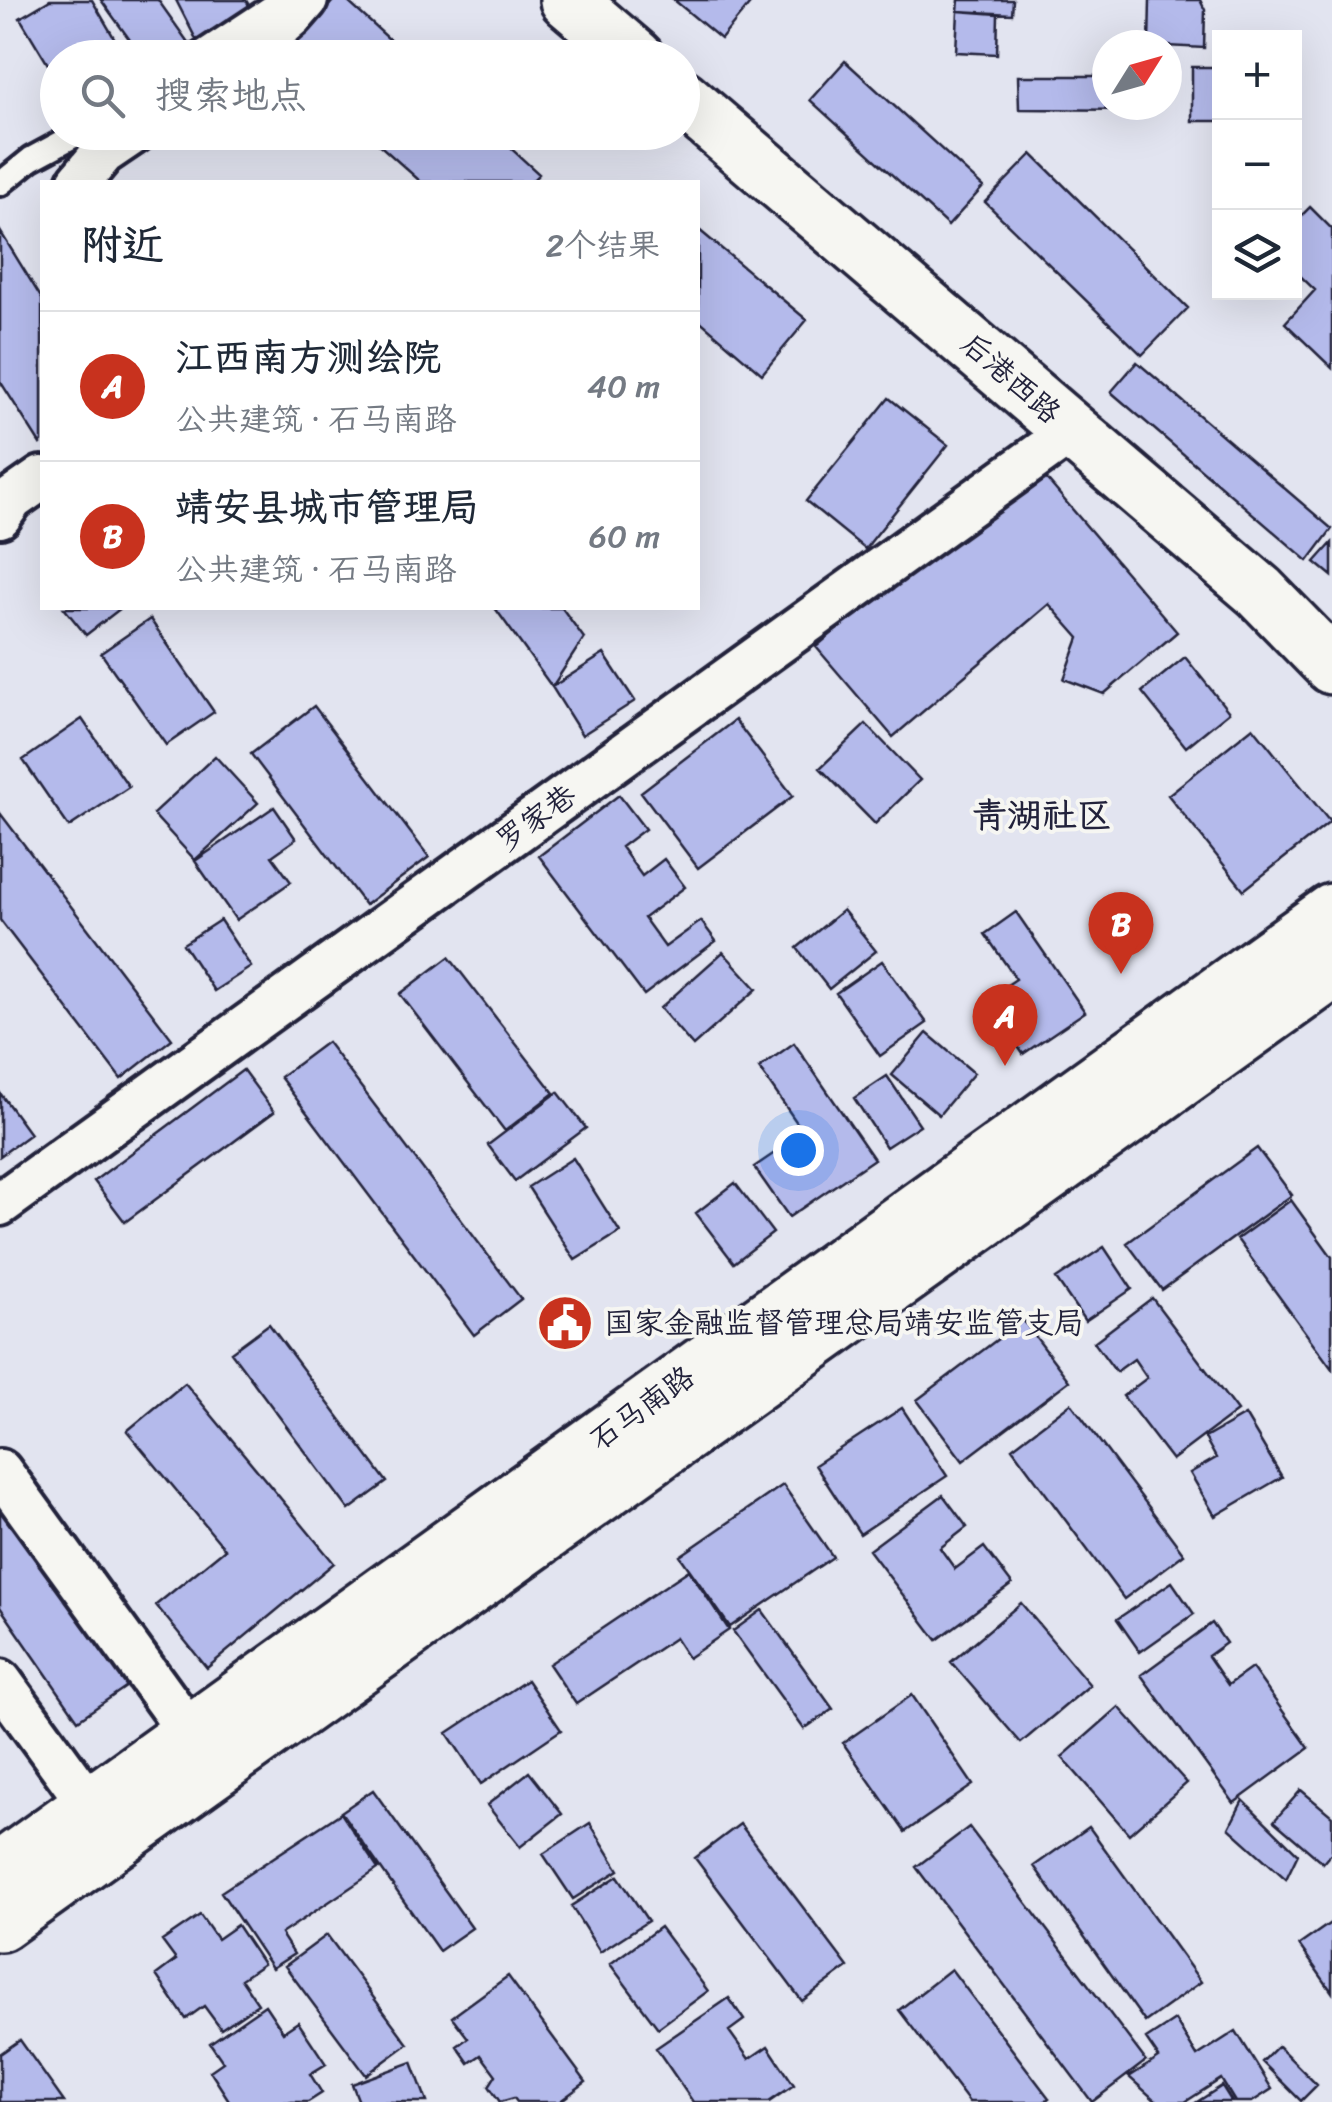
<!DOCTYPE html>
<html lang="zh">
<meta charset="utf-8">
<style>
:root{--surface:#fff;--page:#f6f6f7;--text:#1f2937;--muted:#747a83;--line:#e0e1e3;--accent:#c8321e}
body{margin:0;font-family:Sriracha,"LXGW WenKai TC",sans-serif;background:var(--page);color:var(--text)}
.controls{position:absolute;right:30px;top:30px;display:grid;overflow:hidden;border-radius:0px;box-shadow:0 10px 40px #0002}
.controls button{width:90px;height:90px;display:grid;place-items:center;padding:0;border:0;border-bottom:2px solid var(--line);background:var(--surface);color:var(--text);font:50px sans-serif}
.compass{position:absolute;left:1092px;top:30px;width:90px;height:90px;border-radius:50%;background:var(--surface);box-shadow:0 10px 40px #0002;rotate:53deg}
.you{position:absolute;left:798px;top:1150px;width:35px;height:35px;margin:-25px;border:8px solid #fff;border-radius:50%;background:#1a73e8;box-shadow:0 0 0 15px #1a73e833}
.badge{display:grid;place-items:center;width:65px;height:65px;border-radius:50%;background:var(--accent);color:#fff;font-size:32px;font-weight:700}
.pin{position:absolute;translate:-50% -82px;filter:drop-shadow(0 2px 5px #0008)}
.pin::after{content:'';position:absolute;top:52px;width:35px;height:30px;background:inherit;clip-path:polygon(0 0,100% 0,50% 100%)}
.list{margin:0;padding:0;list-style:none}
h2{display:flex;justify-content:space-between;align-items:center;height:130px;margin:0;padding:0 40px;font-size:42px}
h2 small{font-size:32px;font-weight:400;color:var(--muted)}
.list li{display:grid;grid-template-columns:65px 1fr auto;gap:30px;align-items:center;box-sizing:border-box;height:150px;padding:0 40px;border-top:2px solid var(--line)}
.list b{display:block;font-size:38px;white-space:nowrap}
.list p{margin:0;font-size:32px;white-space:nowrap;color:var(--muted)}
.list em{font-size:32px;font-style:normal;color:var(--muted)}
.icon{flex:none;width:55px;height:55px;fill:none;stroke:currentColor;stroke-width:2;stroke-linecap:round;stroke-linejoin:round}
.map{position:relative;flex:none;width:1332px;height:2102px;overflow:hidden}
.search{position:absolute;background:var(--surface);box-shadow:0 10px 40px #0002;left:40px;top:40px;width:660px;height:110px;display:flex;align-items:center;gap:25px;box-sizing:border-box;padding:0 35px;border-radius:55px;color:var(--muted);font-size:38px}
.panel{position:absolute;background:var(--surface);box-shadow:0 10px 40px #0002;left:40px;top:180px;width:660px;height:430px;border-radius:0px}
.map>svg:first-child{display:block}
.building{fill:#b4baeb;stroke:#22223b;stroke-width:2.5}
.lines{fill:none;stroke-linecap:round;stroke-linejoin:round}
.lane-casing{stroke:#22223b;stroke-width:30}
.street-casing{stroke:#22223b;stroke-width:50}
.secondary-casing{stroke:#22223b;stroke-width:62}
.lane{stroke:#f6f6f2;stroke-width:22}
.street{stroke:#f6f6f2;stroke-width:42}
.secondary{stroke:#f6f6f2;stroke-width:55}
.labels{text-anchor:middle;dominant-baseline:central;stroke-width:8;stroke-linejoin:round;paint-order:stroke}
.street-label{font-size:30px;fill:#22223b;stroke:#f6f6f2}
.poi-label{font-size:30px;fill:#22223b;stroke:#f6f6f2;text-anchor:start}
.quarter-label{font-size:35px;font-weight:bold;fill:#22223b;stroke:#f6f6f2}
</style>
<div class="map">
<svg width="1332" height="2102" viewBox="0 0 1332 2102">
<rect width="100%" height="100%" fill="#e2e4f0"/>
<filter id="ink" filterUnits="userSpaceOnUse"><feTurbulence type="fractalNoise" baseFrequency=".01" numOctaves="2"/><feDisplacementMap in="SourceGraphic" scale="20" xChannelSelector="R" yChannelSelector="G"/><feConvolveMatrix kernelMatrix="1 2 1 2 8 2 1 2 1" color-interpolation-filters="sRGB"/></filter>
<g filter="url(#ink)">
<path class="building" d="M50,0H92L126,58H58V81L20,18Z
M101,0H158L192,48L179,58H143Z
M176,0H246L255,17L199,45Z
M334,0H346L410,58H283Z
M674,0H753L721,39Z
M959,0H1013L1012,14L958,11Z
M1150,0H1200L1205,10L1204,48L1149,45Z
M958,11L998,14L997,54L956,52Z
M845,61L983,187L948,226L810,100Z
M1192,67H1220V121H1192Z
M1018,76H1107V105H1134V110L1019,109Z
M365,132H493L539,174L531,182H421Z
M1032,154L1188,308L1142,355L985,202Z
M1310,207L1332,229V368L1285,323L1315,290L1294,270V223Z
M698,229L807,320L762,374L698,319Z
M0,231L42,299V442L40,444L0,381Z
M1137,362L1332,529L1308,561L1111,392Z
M889,398L948,445L865,549L806,501Z
M1032,462L1177,632L1104,694L1064,679L1079,638L1049,604L893,737L816,647Z
M1332,543V576L1315,562Z
M64,608H121L86,635Z
M495,608H562L584,638L552,687Z
M150,619L214,712L166,745L101,653Z
M604,654L635,701L582,735L552,687Z
M1185,657L1229,712L1186,747L1142,692Z
M314,706L429,857L365,905L251,754Z
M82,719L129,787L69,827L23,760Z
M735,720L793,796L698,868L641,792Z
M866,724L920,780L875,824L820,768Z
M1253,727L1330,822L1244,890L1168,795Z
M215,756L258,803L195,860L153,814Z
M619,795L645,829L621,847L642,876L664,859L685,887L644,918L665,947L701,921L716,941L644,995L539,856Z
M274,807L296,839L272,856L291,882L236,920L195,861Z
M0,813L172,1039L121,1079L0,920Z
M843,910L876,951L829,989L797,948Z
M1016,912L1085,1012L1023,1054L986,999L1016,979L985,934Z
M220,920L251,967L214,991L183,944Z
M723,952L757,989L693,1046L660,1008Z
M449,957L554,1093L505,1131L400,994Z
M882,961L927,1023L880,1056L836,993Z
M927,1033L974,1073L939,1115L892,1075Z
M327,1042L521,1299L474,1335L280,1077Z
M794,1043L874,1159L789,1217L754,1167L804,1133L759,1068Z
M243,1070L274,1112L125,1222L94,1181Z
M887,1076L920,1125L886,1147L854,1098Z
M558,1092L586,1128L515,1181L488,1145Z
M0,1093L30,1134L0,1156Z
M1257,1148L1292,1195L1162,1290L1127,1243Z
M573,1158L620,1232L575,1260L528,1187Z
M735,1183L773,1233L734,1263L696,1213Z
M1291,1200L1332,1257V1369L1237,1239Z
M1104,1247L1132,1289L1085,1321L1056,1279Z
M1152,1298L1237,1411L1172,1460L1123,1396L1147,1378L1134,1359L1116,1372L1094,1342Z
M1023,1320L1069,1381L963,1461L917,1400Z
M269,1324L387,1482L349,1510L231,1352Z
M185,1383L334,1563L207,1668L156,1605L225,1549L127,1431Z
M1071,1403L1184,1554L1124,1599L1012,1448Z
M902,1408L947,1476L860,1534L815,1465Z
M1245,1415L1282,1477L1215,1516L1190,1473L1216,1458L1205,1438Z
M783,1485L833,1557L730,1627L680,1556Z
M0,1489L133,1682L78,1720L0,1607Z
M943,1495L967,1527L940,1548L955,1569L984,1547L1012,1584L937,1640L869,1550Z
M689,1570L729,1630L688,1658L675,1638L576,1704L549,1664Z
M1172,1582L1194,1614L1140,1652L1117,1619Z
M1021,1603L1090,1685L1021,1743L951,1662Z
M762,1610L833,1709L804,1729L733,1631Z
M1212,1623L1226,1643L1208,1656L1228,1685L1252,1668L1309,1748L1234,1803L1141,1675Z
M527,1680L561,1730L481,1784L447,1733Z
M912,1695L973,1785L905,1832L843,1743Z
M1119,1707L1187,1783L1129,1834L1062,1757Z
M529,1772L562,1814L520,1847L487,1805Z
M373,1790L472,1928L439,1951L341,1812Z
M1301,1790L1332,1816V1852L1323,1863L1274,1821Z
M1243,1800L1298,1854L1286,1879L1229,1828Z
M341,1813L378,1869L281,1934L294,1954L272,1968L221,1892Z
M590,1823L619,1870L573,1899L543,1854Z
M740,1824L848,1967L802,2001L695,1858Z
M969,1827L1146,2061L1092,2102L916,1867Z
M1089,1827L1201,1982L1145,2022L1034,1866Z
M618,1876L648,1921L600,1952L571,1906Z
M200,1915L217,1939L237,1925L263,1964L241,1979L258,2004L221,2029L204,2006L186,2019L156,1975L176,1960L162,1941Z
M1332,1922V1992L1299,1945Z
M660,1927L708,1991L658,2028L610,1964Z
M327,1935L408,2044L366,2075L285,1966Z
M951,1969L1049,2098L1044,2102H969L899,2010Z
M508,1976L586,2082L559,2102H517L514,2098L500,2102L489,2086L496,2075L481,2055L469,2063L457,2046L468,2038L452,2017Z
M729,1998L744,2020L729,2031L749,2059L768,2046L794,2085L769,2102H693L656,2048Z
M265,2005L283,2032L298,2022L326,2064L310,2074L322,2093L308,2102H230L210,2071L223,2062L210,2043Z
M1175,2020L1197,2056L1236,2031L1272,2089L1252,2102H1235L1221,2079L1185,2102H1157L1129,2077L1159,2058L1146,2039Z
M20,2040L64,2102H0V2054Z
M1278,2046L1317,2085L1301,2101L1262,2062Z
M412,2062L427,2102H359L352,2084Z
M1222,2086L1232,2102H1197Z"/>
<g class="lines">
<g class="lane-casing">
<path id="lane" d="M194,58L282,0
M0,184L31,159L81,132"/>
</g>
<g class="street-casing">
<path id="street" d="M243,58L293,15L306,0
M79,182L103,153L134,132
M0,516L12,499L42,478
M0,1204L1072,431
M0,1471L208,1758
M0,1681L90,1805"/>
</g>
<g class="secondary-casing">
<path id="secondary" d="M568,0L636,58
M682,98L1260,592L1332,666
M0,1870L1332,912
M0,1923L1332,971"/>
</g>
<use href="#lane" class="lane"/>
<use href="#street" class="street"/>
<use href="#secondary" class="secondary"/>
</g>
</g>
<defs>
<g id="civic-disc" transform="scale(2.875)"><circle r="9.5" fill="#c8321e" stroke="#f6f6f2"/><path d="M-.6-6.5H3V-4.5H.6V-3L4-1V1h2V6H-6V1h2V-1L-.6-3ZM-1.2 2.5V6h2.4V2.5Z" fill="#fff"/></g>
</defs>
<g fill-rule="evenodd">
<use href="#civic-disc" x="565" y="1323"/>
</g>
<g class="labels">
<g class="street-label">
<text transform="translate(1011 378) rotate(41)">后港西路</text>
<text transform="translate(536 818) rotate(-36)">罗家巷</text>
<text transform="translate(642 1408) rotate(-36)">石马南路</text>
</g>
<g class="poi-label">
<text x="604" y="1323">国家金融监督管理总局靖安监管支局</text>
</g>
<g class="quarter-label">
<text x="1042" y="815">青湖社区</text>
</g>
</g>
</svg>
<div class="controls">
<button>+</button>
<button>−</button>
<button><svg class="icon" aria-label="layers" viewBox="0 0 24 24"><path d="M12 4l9 5-9 5-9-5zM3 14l9 5 9-5"/></svg></button>
</div>
<svg class="compass" viewBox="-18 -18 36 36"><path d="M0-13l5 13h-10z" fill="#e53935"/><path d="M0 13l5-13h-10z" fill="#747a83"/></svg>
<div class="you"></div>
<div class="pin badge" style="left:1005px;top:1066px">A</div>
<div class="pin badge" style="left:1121px;top:974px">B</div>
<div class="search"><svg class="icon" aria-label="search" viewBox="0 0 24 24"><circle cx="10" cy="10" r="6"/><path d="M15 15l6 6"/></svg>搜索地点</div>
<section class="panel">
<h2>附近<small>2个结果</small></h2>
<ul class="list">
<li><span class="badge">A</span><div><b>江西南方测绘院</b><p>公共建筑 · 石马南路</p></div><em>40 m</em></li>
<li><span class="badge">B</span><div><b>靖安县城市管理局</b><p>公共建筑 · 石马南路</p></div><em>60 m</em></li>
</ul>
</section>
</div>
